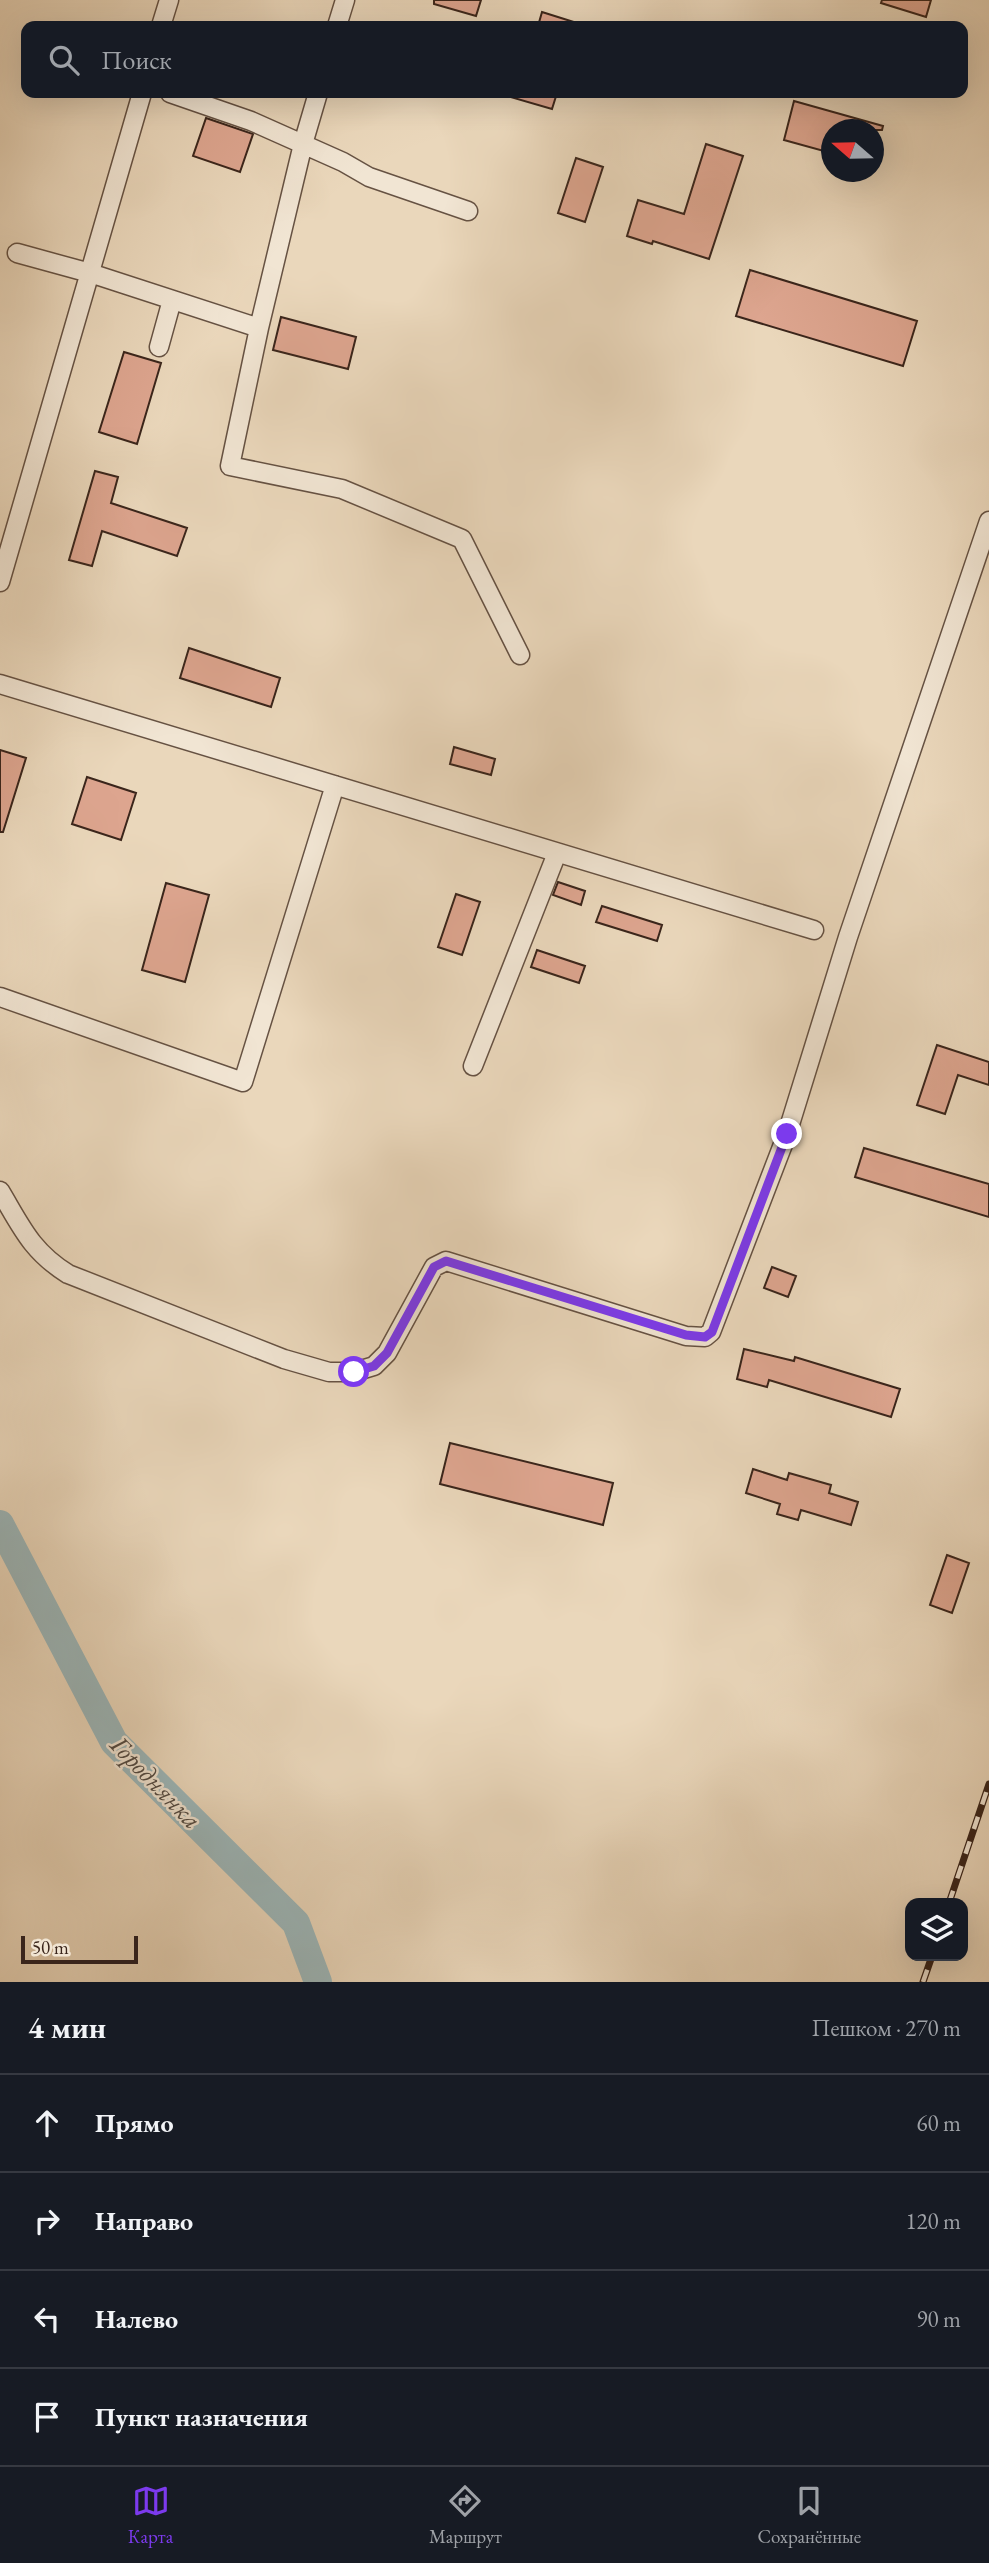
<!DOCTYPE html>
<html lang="ru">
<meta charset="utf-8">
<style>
:root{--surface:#171b24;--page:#20242c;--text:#f1f3f6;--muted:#9ea1a6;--line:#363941;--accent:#7c3aed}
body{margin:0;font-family:"EB Garamond",serif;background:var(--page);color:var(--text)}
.controls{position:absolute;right:21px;bottom:21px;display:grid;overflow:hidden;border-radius:14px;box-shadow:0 7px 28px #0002}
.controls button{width:63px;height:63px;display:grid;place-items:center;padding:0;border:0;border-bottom:2px solid var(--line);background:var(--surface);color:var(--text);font:35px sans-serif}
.compass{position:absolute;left:821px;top:119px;width:63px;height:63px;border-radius:50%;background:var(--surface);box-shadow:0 7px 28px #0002;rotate:290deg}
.scale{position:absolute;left:21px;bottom:18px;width:117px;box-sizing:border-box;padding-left:7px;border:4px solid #3a251b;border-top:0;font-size:19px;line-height:24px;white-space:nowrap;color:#3a251b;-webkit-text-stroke:5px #f1e5d3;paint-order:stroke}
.stop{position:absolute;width:21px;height:21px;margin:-16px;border:5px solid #7c3aed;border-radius:50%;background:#fff}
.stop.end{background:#7c3aed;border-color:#fff;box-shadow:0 2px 7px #0008}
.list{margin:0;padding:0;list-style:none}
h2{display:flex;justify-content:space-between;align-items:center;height:91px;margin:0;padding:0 28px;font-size:30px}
h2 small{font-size:23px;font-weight:400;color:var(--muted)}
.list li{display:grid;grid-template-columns:46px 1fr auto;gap:21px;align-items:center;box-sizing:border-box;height:98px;padding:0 28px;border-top:2px solid var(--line)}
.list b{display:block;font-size:26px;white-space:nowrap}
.list em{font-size:23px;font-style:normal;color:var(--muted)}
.icon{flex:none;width:38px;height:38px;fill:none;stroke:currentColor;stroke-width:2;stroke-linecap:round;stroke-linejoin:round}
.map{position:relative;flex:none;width:989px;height:1982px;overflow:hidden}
.search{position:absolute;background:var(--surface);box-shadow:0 7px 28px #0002;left:21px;right:21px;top:21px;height:77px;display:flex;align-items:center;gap:18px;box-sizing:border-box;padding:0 24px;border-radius:14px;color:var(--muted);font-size:26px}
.sheet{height:483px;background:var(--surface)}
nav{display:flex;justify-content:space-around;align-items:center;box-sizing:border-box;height:98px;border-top:2px solid var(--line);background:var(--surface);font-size:19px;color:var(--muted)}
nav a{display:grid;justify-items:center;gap:4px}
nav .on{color:var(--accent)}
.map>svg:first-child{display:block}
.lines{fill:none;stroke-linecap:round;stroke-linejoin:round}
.river{stroke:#9cb7ba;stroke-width:28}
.building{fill:#dda58f;stroke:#3a251b;stroke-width:2}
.minor-casing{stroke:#665243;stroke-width:21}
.minor{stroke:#f1e5d3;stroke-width:18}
.rail-casing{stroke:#3a251b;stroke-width:7}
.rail{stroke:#f1e5d3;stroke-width:4.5;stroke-dasharray:13;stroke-linecap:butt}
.route{stroke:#7c3aed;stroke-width:9}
.labels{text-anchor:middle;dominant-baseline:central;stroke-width:5;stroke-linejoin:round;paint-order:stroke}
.water-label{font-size:26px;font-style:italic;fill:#524a43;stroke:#f1e5d3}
</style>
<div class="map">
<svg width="989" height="1982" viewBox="0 0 989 1982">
<rect width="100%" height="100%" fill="#ead7bb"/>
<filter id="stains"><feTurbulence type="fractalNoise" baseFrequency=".00286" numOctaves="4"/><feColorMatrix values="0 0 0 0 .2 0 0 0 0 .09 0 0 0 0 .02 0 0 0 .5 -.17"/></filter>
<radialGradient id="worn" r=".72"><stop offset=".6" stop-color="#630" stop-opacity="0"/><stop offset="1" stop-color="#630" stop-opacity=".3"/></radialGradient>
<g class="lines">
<path class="river" d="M0,1524L114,1742L296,1923L318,1982"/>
</g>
<path class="building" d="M434,0H481L476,16L434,4Z
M882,0H931L926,17L881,3Z
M542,12L577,23V26H538Z
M507,93H557L552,109L507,96Z
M794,101L883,126L882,130H831V153L784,140Z
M206,118L253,134L240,172L193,156Z
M706,144L743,156L709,259L653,241L652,244L627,236L638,200L684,214Z
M576,158L603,167L585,222L558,213Z
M750,270L917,321L903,366L736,316Z
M281,317L356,337L348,369L273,350Z
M124,352L161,363L137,444L99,432Z
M95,471L118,477L111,503L187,528L177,556L102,531L92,566L69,560Z
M189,648L280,678L271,707L180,678Z
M454,747L495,759L491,775L450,764Z
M0,750L26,758L3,832H0Z
M87,777L136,793L121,840L72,824Z
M558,882L585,891L581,905L553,895Z
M166,883L209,895L185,982L142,970Z
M456,894L480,902L462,955L438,947Z
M602,906L662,925L657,941L596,922Z
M537,950L585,966L579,983L531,967Z
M937,1045L989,1062V1085L958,1075L945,1114L917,1105Z
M864,1148L989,1184V1217L855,1177Z
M772,1267L796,1276L788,1297L764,1288Z
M744,1349L794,1361L795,1357L900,1389L891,1417L769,1380L767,1387L737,1379Z
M450,1443L613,1483L603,1525L440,1484Z
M753,1469L787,1480L789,1473L831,1485L829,1493L858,1502L851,1525L801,1510L798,1520L777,1514L780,1504L746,1493Z
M947,1555L969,1563L952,1613L930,1605Z"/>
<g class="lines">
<g class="minor-casing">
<path id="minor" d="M161,26L169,0
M337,26L345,0
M170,93L251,121L343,162L369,177L468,211
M17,253L90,273L259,328L230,466L342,489L462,539L520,655
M259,328L303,144L318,93
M159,347L172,300
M0,582L142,93
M0,684L814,930
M0,997L243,1082L335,785
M473,1066L557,853
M0,1191C21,1226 31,1251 68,1274L284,1359L329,1372H354L374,1366L387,1353L434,1267L446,1261L686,1336L705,1337L711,1332L787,1134L848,937L989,521"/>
</g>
<use href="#minor" class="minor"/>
<g class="rail-casing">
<path id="rail" d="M949,1903L989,1784
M923,1982L932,1956"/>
</g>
<use href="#rail" class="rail"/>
</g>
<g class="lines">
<path class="route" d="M354,1372L374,1366L387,1353L434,1267L446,1261L686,1335L705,1337L712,1332L787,1134"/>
</g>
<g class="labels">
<g class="water-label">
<text transform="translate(156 1782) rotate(46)">Городнянка</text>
</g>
</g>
<rect width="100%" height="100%" filter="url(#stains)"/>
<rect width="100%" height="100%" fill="url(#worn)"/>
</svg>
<div class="controls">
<button><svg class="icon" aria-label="layers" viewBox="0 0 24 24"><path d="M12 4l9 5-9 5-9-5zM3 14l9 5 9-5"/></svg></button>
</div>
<svg class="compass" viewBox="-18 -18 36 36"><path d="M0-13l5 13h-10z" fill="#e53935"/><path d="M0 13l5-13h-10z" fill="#9ea1a6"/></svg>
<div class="scale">50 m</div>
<div class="stop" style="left:354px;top:1372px"></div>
<div class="stop end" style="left:787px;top:1134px"></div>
<div class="search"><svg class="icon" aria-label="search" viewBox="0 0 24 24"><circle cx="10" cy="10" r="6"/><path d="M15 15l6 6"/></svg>Поиск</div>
</div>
<section class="sheet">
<h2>4 мин<small>Пешком · 270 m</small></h2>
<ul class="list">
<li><svg class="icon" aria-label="ahead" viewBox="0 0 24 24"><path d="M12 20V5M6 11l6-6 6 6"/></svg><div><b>Прямо</b></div><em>60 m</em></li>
<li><svg class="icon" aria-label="right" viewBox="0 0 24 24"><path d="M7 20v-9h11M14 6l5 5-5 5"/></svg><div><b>Направо</b></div><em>120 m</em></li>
<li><svg class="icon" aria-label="left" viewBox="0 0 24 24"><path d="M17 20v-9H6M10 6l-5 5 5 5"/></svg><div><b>Налево</b></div><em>90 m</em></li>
<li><svg class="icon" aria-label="arrive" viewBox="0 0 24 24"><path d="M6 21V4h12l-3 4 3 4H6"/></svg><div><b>Пункт назначения</b></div></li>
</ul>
</section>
<nav>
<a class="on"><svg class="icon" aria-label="map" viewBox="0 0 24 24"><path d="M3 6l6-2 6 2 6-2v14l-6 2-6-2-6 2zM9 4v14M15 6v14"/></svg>Карта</a>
<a><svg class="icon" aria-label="directions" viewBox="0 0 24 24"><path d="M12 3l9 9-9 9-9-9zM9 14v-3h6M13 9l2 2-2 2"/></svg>Маршрут</a>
<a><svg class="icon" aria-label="saved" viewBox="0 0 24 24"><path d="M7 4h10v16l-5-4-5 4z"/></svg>Сохранённые</a>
</nav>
